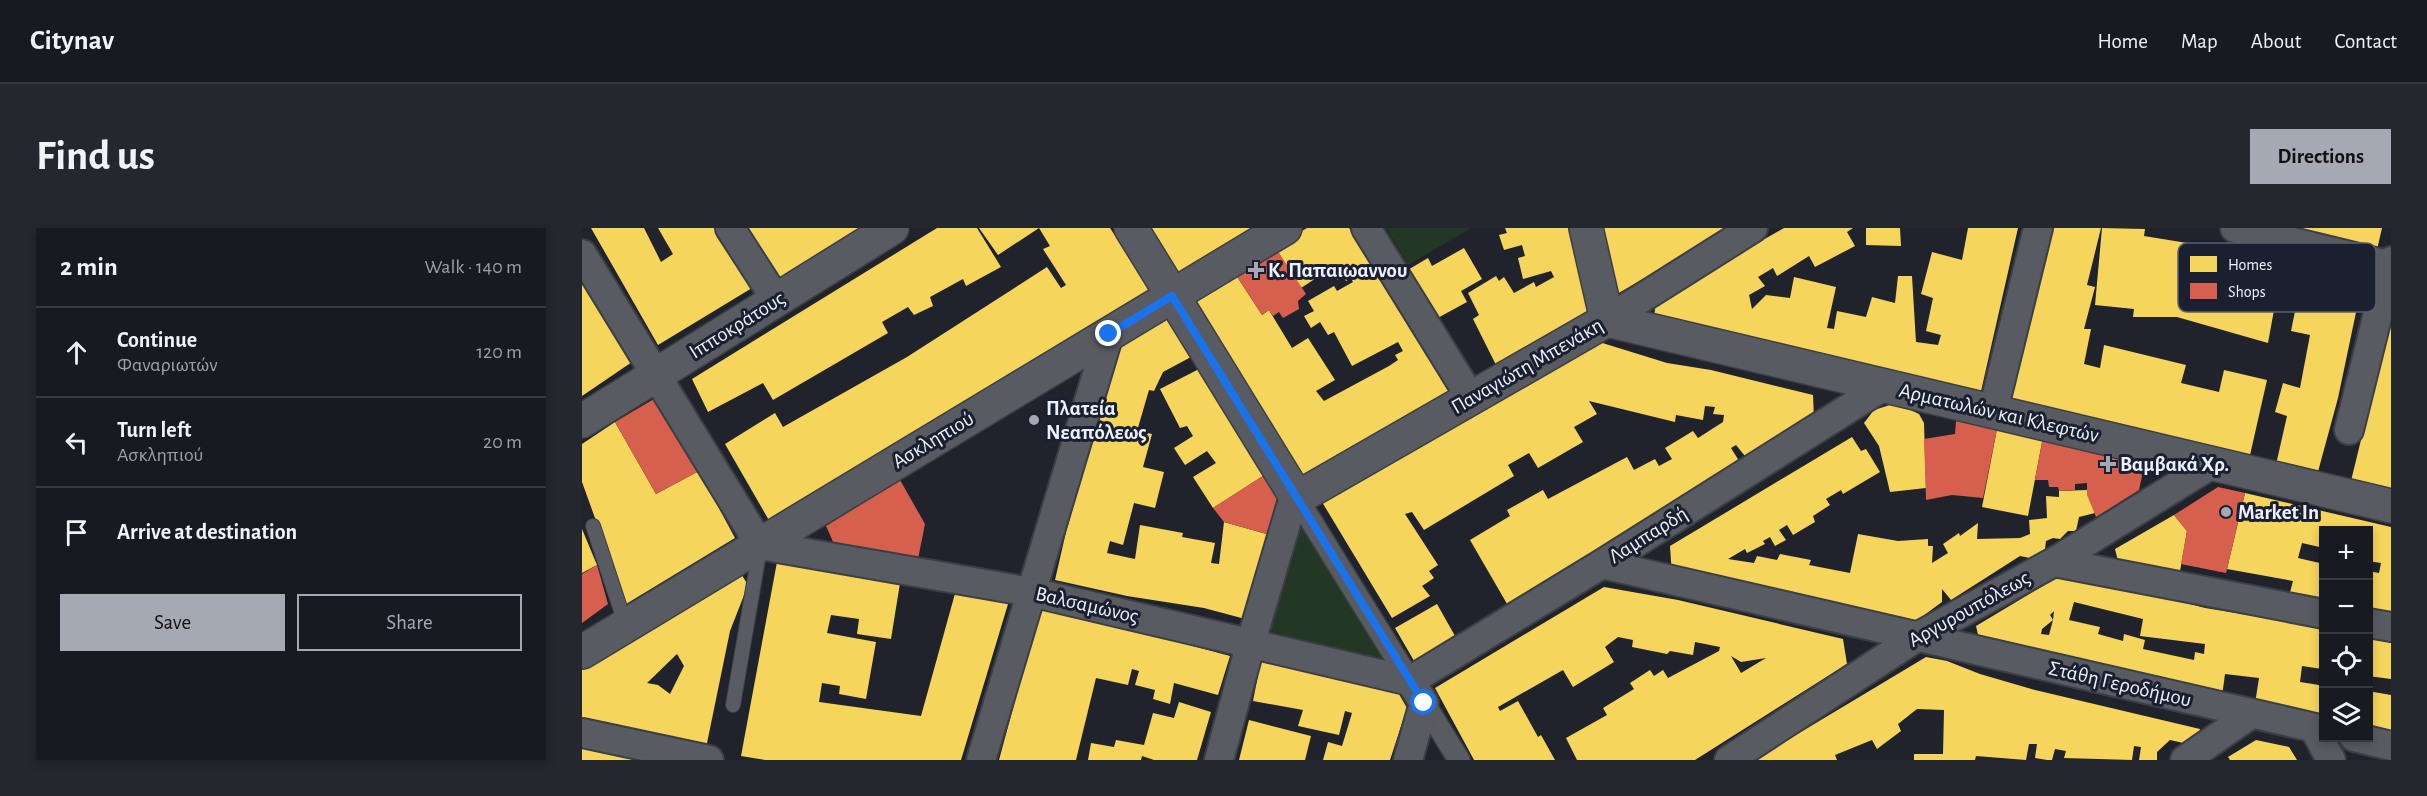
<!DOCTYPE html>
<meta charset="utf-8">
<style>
:root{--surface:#181a21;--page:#25272e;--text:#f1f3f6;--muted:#9fa1a5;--line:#36383f;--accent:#a5a9b4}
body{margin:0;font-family:"Alegreya Sans",sans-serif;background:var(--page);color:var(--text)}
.controls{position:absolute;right:18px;bottom:18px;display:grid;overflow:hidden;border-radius:0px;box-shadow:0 3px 9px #0003}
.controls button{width:54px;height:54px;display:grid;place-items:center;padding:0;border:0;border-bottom:2px solid var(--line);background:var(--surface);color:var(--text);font:30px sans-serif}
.stop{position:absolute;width:18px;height:18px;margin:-14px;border:4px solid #1a73e8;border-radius:50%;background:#fff}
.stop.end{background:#1a73e8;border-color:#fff;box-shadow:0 2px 6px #0008}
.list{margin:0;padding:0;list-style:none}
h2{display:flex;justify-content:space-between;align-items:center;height:78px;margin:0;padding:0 24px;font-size:26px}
h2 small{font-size:20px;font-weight:400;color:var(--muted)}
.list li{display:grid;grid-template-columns:39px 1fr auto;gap:18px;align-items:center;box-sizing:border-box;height:90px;padding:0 24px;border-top:2px solid var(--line)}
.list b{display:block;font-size:22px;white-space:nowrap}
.list p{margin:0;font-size:20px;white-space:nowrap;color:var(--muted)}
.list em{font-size:20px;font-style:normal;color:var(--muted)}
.actions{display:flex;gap:12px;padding:18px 24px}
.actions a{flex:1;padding:14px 0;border:2px solid var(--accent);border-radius:0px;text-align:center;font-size:21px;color:var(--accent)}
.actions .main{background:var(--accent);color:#111}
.icon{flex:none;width:33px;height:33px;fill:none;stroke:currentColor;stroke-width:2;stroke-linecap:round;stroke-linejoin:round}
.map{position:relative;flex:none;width:1809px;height:532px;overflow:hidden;border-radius:0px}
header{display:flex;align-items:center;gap:36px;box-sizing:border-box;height:84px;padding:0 30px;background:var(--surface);border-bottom:2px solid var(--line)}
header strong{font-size:28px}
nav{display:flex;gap:33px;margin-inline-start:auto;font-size:21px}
.intro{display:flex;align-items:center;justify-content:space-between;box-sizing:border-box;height:144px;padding:0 36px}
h1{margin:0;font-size:42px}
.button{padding:15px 27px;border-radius:0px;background:var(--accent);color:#111;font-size:21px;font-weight:700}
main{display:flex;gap:36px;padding:0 36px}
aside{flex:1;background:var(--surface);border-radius:0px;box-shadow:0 3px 9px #0003}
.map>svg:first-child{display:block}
.green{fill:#233824}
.homes{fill:#f6d55c;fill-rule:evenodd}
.shops{fill:#d6604d}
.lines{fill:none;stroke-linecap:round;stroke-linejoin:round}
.service-casing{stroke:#3c3e46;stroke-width:16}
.pedestrian-casing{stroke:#3c3e46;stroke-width:24}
.minor-casing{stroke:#3c3e46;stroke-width:32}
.tertiary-casing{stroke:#3c3e46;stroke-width:36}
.service{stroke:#585b62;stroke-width:14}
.pedestrian{stroke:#585b62;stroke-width:21}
.minor{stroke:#585b62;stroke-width:28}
.tertiary{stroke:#585b62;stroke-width:33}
.route{stroke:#1a73e8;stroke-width:8}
.poi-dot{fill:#a5a9b4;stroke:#1b2031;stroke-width:2}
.labels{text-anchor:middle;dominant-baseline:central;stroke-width:6;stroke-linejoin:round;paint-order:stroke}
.poi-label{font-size:21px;font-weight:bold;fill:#edf1fd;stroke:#1b2031;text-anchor:start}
.street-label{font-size:21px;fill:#edf1fd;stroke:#1b2031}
.key{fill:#1b2031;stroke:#5a5f6e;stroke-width:1.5}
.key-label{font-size:16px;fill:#edf1fd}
</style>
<header>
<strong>Citynav</strong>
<nav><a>Home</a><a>Map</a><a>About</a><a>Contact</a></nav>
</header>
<div class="intro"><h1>Find us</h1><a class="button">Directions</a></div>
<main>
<aside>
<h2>2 min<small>Walk · 140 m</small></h2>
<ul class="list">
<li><svg class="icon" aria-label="ahead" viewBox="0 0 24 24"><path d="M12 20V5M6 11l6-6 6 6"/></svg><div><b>Continue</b><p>Φαναριωτών</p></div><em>120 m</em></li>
<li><svg class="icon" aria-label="left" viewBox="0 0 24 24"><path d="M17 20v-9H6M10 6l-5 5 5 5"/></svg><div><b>Turn left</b><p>Ασκληπιού</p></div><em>20 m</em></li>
<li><svg class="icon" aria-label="arrive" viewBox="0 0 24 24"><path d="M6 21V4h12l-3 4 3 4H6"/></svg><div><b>Arrive at destination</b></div></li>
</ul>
<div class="actions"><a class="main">Save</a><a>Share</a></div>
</aside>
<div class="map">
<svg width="1809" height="532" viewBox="0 0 1809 532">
<rect width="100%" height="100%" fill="#20232c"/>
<path class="green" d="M804,0H889L826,37Z
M718,291L810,436L684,402Z"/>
<path class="homes" d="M9,0H62L79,34L91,26L76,0H132L170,60L76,117Z
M161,0H279L194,53Z
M355,0H395L419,39L384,58L381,51L348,69L351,78L332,87L326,79L300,94L306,105L191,172L181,155L126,184L110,151Z
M397,0H528L573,69L192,301L143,216L193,185L201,199L325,129L465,39L479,60L484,57L461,21L468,18L457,0L416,27Z
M562,0H675L592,53Z
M725,0H767L873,168L718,258L632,115L638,113L610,69L652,44L680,87L687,82L710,120L726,110L753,152L734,163L742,173L807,138L816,132L813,127L821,123L816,114L770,138L752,104L746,107L738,94L729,100L722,88L732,83L726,73L752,58L755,63L771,54L769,50L764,53L761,48L755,52L748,41L719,60L693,19Z
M923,0H990L1018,83L917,143L891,91L897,87L886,65L914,48L917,53L922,49L932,65L952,54L954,59L972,49L969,43L941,51L936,30L943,28L940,17L922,22L917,7L925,5Z
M1014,0H1149L1035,66Z
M1202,0H1271L1265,4L1273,18L1233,39L1227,28L1195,48L1191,40L1176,49L1183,58L1167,67L1170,81L1184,67L1208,70L1212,49L1254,59L1245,100L1252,101L1255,83L1284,89L1290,69L1313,75L1316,48H1330L1334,114L1356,117L1359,107L1344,103L1351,70L1339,66L1350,24L1380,32L1386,0H1436L1397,172L1071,97L1074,73Z
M1284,0H1318L1319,18L1284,17Z
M1469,0H1519L1505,57L1513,59L1502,101H1509L1502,136L1518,140L1522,117L1604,137L1599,155L1637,164L1642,142L1685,152L1666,236L1427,178Z
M1520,0L1563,1L1562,8L1605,15L1603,25L1698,49L1686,115L1595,89H1551L1552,81L1513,77Z
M1685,0H1800L1794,26Z
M882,20L900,51L879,63L885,74L852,92L824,43L846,30L850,38Z
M1722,39L1781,51L1756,170L1734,251L1693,241L1705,188L1693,184L1701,155L1718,160L1728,107L1709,103Z
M0,49L50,134L0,168Z
M582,87L609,129L581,144L572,163L567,162L555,203L570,206L561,239L582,244L573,280L552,275L541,317L528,313L525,325L553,331L558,297L601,305L600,309L633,315L629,335L637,336L642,294L688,307L667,392L622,380L545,368L473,352L484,304L538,115Z
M1809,89V273L1767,261Z
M1014,113L1085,135L1129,142L1231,167L1232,191L1167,233L1154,217L1149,220L1162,241L928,381L888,312L928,288L925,282L961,262L966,271L1045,229L1052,242L1073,231L1077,238L1090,231L1083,220L1111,203L1116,210L1141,194L1142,187L1131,186L1133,179L1123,178L1121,192L1094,187L1093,194L1007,173L1015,186L992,199L1001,214L956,240L947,225L926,237L932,248L842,302L830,284L823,286L856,337L847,343L852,350L840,358L848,368L810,390L740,274Z
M619,140L684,246L631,280L611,249L634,235L625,223L603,237L592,220L611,208L605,198L598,200L578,161Z
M1308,177H1318L1337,186L1342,195L1344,260L1308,264L1297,218L1282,195L1292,182Z
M33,194L74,266L117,243L153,310L44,376L0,254V216Z
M1415,201L1461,209L1446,288L1400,279Z
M1270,209L1279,223L1284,221L1298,244L1261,266L1259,262L1244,271L1248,277L1231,288L1233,294L1211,307L1205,297L1197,302L1204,312L1193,318L1188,309L1181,313L1183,316L1165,325L1163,321L1146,331L1172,335L1175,328L1195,332L1198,326L1229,332L1227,337L1268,345L1276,306L1316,313L1346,311V318H1351L1350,335L1366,325L1361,316L1377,305L1378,308L1396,295L1395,311L1438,310L1448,306L1447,292L1465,290L1464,268L1477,269V263L1505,262L1513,285L1497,289L1494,303H1486L1478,311L1471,310L1464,313L1463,321L1448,330L1438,328L1369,372L1360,361V374L1322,402L1090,348L1088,318Z
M1663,265L1809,299V394L1786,388V343L1797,345L1799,335L1786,333V302H1742V320L1720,315L1716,330L1742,336V377L1736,376L1737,369L1734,379L1706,372L1711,353L1645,341Z
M1592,287L1605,303L1597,349L1537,337L1533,321Z
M0,301L15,337L0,345Z
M195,334L318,355L309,411L275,406L277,391L249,387L245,405L294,414L284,471L257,466L258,458L240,455L237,474L339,488L374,362L426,376L379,532H183L159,528Z
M156,341L166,357L148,403L124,520L0,491V428ZM95,426L102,438L88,466L76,457L65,455Z
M1479,347L1523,353L1623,380L1742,399V499L1672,482L1677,450L1643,446L1639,476L1399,419L1394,398ZM1492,374L1561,391L1558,408L1623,416L1622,426L1613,424L1612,432L1561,421L1563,412L1542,406L1541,413L1516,406L1518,399L1487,392ZM1472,383L1471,392L1467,407L1459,406L1460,401L1471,392L1468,387ZM1720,438L1740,441L1737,457L1718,454Z
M1022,359L1096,372L1261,411L1265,436L1113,532H995L984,510L1025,487L1021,480L1052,461L1048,455L1068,442L1072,448L1081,442L1086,450L1137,423L1138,419L1113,414L1111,427L1088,423L1085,426L1050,419L1051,412L1036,409L1023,419L1032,434L991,459L981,442L916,479L918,483L936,473L956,509L959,507L973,532H892L853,460ZM1149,428L1159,434L1184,430L1159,445Z
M855,376L877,415L835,438L813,400Z
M459,377L648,428L636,467L592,455L588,476L571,471L573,462L553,457L557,443L550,441L546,457L514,450L494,532H417Z
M1786,406L1809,410V451L1786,448Z
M680,427L810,454L825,480L808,532H741L746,514L760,518L770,485L763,483L757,507L716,498L721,482L671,473Z
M1344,429L1365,433L1398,446L1453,462L1618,501L1615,518L1588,512L1575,524V532H1557L1559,519L1552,518L1550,532L1482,530L1484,523L1473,521L1470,532H1465L1453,530L1455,516H1447L1444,532L1394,528L1393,532H1332V526H1361L1362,482L1335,481L1316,496L1319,503L1295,521L1290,512L1253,527L1255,532H1172Z
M1786,463L1809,467V513L1786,509Z
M597,474L629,484L615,532H572L560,528L559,532H506L509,515L532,519L534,512L562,517L571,485L592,490Z
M667,492L729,508L723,532H657Z
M1674,512L1707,519L1715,532H1648L1646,529Z
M0,517L52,531V532H0Z"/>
<path class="shops" d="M693,19L724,66L716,73L717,81L701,90L697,84L691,88L687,82L680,87L652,44Z
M77,168L117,243L74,266L33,194Z
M1374,193L1415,201L1401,270L1370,267L1344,272L1342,211L1373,206Z
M1461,209L1563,234L1557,262L1514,289L1505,267V255L1493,256V262L1477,263L1476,259H1467L1466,252H1453Z
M684,246L698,266L688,307L642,294L631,280Z
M318,252L343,296L336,331L252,316L244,298Z
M1636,259L1663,265L1644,345L1599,336L1605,303L1592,287Z
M15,337L26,376L0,395V346Z"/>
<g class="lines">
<g class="service-casing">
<path id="service" d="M11,298L44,398
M151,477L178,320"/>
</g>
<g class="pedestrian-casing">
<path id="pedestrian" d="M715,270L828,453
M842,475L877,532"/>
</g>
<g class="minor-casing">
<path id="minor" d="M148,0L195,73
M784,0L889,170
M1653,0L1809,38
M0,26L178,317L449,364L828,453
M1025,92L1171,0
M1411,183L1456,0
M1767,202L1809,33
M1472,334L1742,386
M1020,336L1742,502
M1786,395L1809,399
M828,453L1020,336L1302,158
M1732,500L1749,532
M0,505L127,532
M1772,509L1809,518
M399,532L527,106
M637,532L669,414L710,275L715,270
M826,532L842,475L828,453
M1147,532L1335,409L1472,334L1630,236
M1603,532L1669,486"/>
</g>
<g class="tertiary-casing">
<path id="tertiary" d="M549,0L715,270L1025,92
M1004,0L1025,92
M1025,92L1809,278
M0,193L310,0
M0,424L703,0"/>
</g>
<use href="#service" class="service"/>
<use href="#pedestrian" class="pedestrian"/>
<use href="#minor" class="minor"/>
<use href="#tertiary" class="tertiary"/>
</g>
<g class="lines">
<path class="route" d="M527,106L590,68L842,475"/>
</g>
<g class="poi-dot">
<path d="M671 33h6v6h6v6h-6v6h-6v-6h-6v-6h6z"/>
<circle cx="452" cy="192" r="6"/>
<path d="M1523 227h6v6h6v6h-6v6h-6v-6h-6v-6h6z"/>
<circle cx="1644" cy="284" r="6"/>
</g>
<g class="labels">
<g class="poi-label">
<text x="686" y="42">Κ. Παπαιωαννου</text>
<text x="464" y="180">Πλατεία<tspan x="464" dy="24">Νεαπόλεως</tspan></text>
<text x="1538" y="236">Βαμβακά Χρ.</text>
<text x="1656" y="284">Market In</text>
</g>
<g class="street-label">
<text transform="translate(155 97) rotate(-32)">Ιπποκράτους</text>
<text transform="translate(945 138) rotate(-30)">Παναγιώτη Μπενάκη</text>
<text transform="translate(1417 185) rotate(13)">Αρματωλών και Κλεφτών</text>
<text transform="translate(351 212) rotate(-31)">Ασκληπιού</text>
<text transform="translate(1066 307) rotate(-32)">Λαμπαρδή</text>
<text transform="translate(505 377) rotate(13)">Βαλσαμώνος</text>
<text transform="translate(1387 381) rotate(-29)">Αργυρουπόλεως</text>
<text transform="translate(1538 456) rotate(13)">Στάθη Γεροδήμου</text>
</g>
</g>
<rect x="1596" y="15" width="198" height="69" rx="9" class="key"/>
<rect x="1608" y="28" width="27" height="16" fill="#f6d55c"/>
<rect x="1608" y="55" width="27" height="16" fill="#d6604d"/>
<g class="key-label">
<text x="1646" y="42">Homes</text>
<text x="1646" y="69">Shops</text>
</g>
</svg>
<div class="controls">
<button>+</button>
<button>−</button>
<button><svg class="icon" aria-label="locate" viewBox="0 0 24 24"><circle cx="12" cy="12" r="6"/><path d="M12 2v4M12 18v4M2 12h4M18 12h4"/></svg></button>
<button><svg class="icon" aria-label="layers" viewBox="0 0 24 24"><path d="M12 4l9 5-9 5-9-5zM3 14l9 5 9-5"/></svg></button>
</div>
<div class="stop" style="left:842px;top:475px"></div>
<div class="stop end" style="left:527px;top:106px"></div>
</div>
</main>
